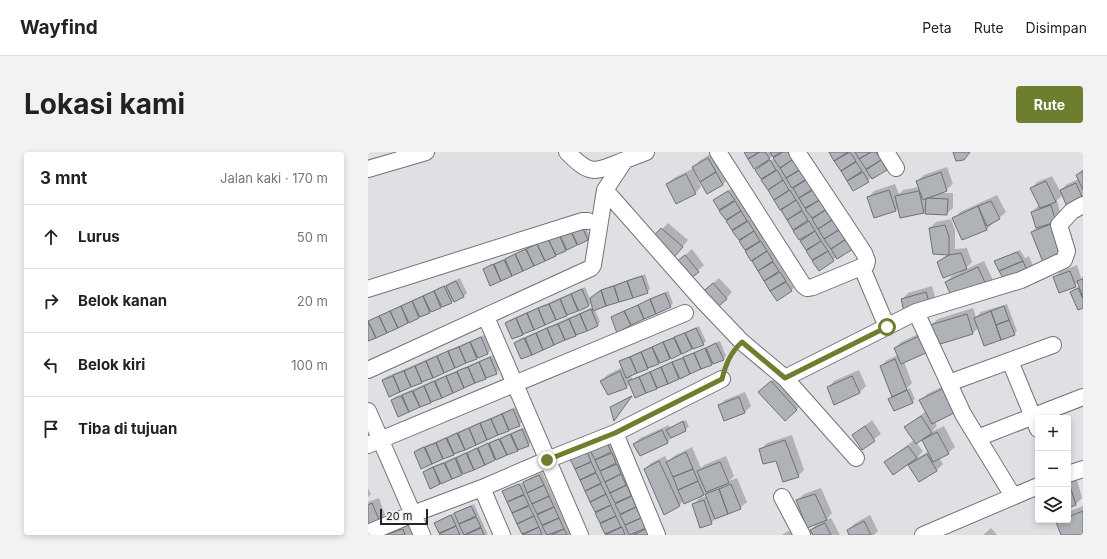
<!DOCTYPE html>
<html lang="id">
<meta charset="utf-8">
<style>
:root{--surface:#fff;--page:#f2f2f2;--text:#222;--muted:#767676;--line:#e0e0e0;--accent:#6d7f2e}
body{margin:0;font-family:Inter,sans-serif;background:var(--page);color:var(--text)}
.controls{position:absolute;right:12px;bottom:12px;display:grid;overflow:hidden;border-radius:4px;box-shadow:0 2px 6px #0003}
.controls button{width:36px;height:36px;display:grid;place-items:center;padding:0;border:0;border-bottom:1px solid var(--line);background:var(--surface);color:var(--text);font:20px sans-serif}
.scale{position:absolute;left:12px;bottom:10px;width:48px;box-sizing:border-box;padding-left:4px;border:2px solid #232324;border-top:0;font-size:11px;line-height:14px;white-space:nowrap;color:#232324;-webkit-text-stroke:3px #ececf1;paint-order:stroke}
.stop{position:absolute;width:12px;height:12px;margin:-9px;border:3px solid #6d7f2e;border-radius:50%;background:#fff}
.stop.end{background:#6d7f2e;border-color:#fff;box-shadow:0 1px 4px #0008}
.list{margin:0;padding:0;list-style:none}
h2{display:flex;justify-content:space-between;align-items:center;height:52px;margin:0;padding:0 16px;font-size:17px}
h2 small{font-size:13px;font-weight:400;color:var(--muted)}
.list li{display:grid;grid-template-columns:26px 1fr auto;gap:12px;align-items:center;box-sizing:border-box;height:64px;padding:0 16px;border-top:1px solid var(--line)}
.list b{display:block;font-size:15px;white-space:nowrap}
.list em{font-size:13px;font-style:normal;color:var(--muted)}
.icon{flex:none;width:22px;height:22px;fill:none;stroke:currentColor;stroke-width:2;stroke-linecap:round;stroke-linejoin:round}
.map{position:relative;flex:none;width:715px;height:383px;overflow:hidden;border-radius:4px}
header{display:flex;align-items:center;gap:24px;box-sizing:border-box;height:56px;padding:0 20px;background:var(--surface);border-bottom:1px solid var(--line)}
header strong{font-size:19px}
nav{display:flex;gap:22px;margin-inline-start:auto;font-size:14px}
.intro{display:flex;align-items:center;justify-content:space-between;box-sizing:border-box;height:96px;padding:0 24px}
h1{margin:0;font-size:28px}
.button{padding:10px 18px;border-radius:4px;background:var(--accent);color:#fff;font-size:14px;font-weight:700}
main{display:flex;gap:24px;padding:0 24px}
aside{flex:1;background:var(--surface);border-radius:4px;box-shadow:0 2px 6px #0003}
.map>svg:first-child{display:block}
.shadow{fill:#0003;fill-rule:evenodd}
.building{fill:#afb2b6;stroke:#6e7174}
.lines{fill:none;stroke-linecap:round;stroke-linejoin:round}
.minor-casing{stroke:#737377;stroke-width:18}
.path{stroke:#7e7e81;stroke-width:2.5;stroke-dasharray:2 3;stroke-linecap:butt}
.minor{stroke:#fff;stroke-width:16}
.route{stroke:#6d7f2e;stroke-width:5}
</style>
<header>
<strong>Wayfind</strong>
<nav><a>Peta</a><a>Rute</a><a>Disimpan</a></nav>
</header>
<div class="intro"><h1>Lokasi kami</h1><a class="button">Rute</a></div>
<main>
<aside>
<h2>3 mnt<small>Jalan kaki · 170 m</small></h2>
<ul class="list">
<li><svg class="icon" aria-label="ahead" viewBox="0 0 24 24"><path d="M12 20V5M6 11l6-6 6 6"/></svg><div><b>Lurus</b></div><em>50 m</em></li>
<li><svg class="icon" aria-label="right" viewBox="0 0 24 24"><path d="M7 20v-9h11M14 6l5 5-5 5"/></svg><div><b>Belok kanan</b></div><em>20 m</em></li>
<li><svg class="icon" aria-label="left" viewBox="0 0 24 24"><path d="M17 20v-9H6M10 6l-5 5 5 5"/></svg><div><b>Belok kiri</b></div><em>100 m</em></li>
<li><svg class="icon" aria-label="arrive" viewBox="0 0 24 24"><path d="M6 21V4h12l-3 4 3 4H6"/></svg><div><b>Tiba di tujuan</b></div></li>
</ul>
</aside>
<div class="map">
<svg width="715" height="383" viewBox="0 0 715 383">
<rect width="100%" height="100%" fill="#dfdfe4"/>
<path class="shadow" d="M346,0L354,13L351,17L358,29L355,32L340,40L327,18L326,19L333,35L327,41L299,32L306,26L326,16L331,9Z
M377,0H411L405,3L399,10L406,7L412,0H428L487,93L451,117L388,18L394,12L386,15Z
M462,0H513L521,14L485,38Z
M579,15L585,32L578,38L572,41H585V56L578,62L559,57L555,60L531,55L528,58L507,65L500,46L506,39L527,32L531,42L535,38L551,35L549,29L556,23Z
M715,17V49L695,43L689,48L701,96L664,80L669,75L664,60L671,53L663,37L669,30L684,24L692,39L699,32L711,27L709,23Z
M364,36L426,136L409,148L346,48Z
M629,43L638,60L619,77L595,87L586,67L592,60Z
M583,67L587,78V97L599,96L604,110L596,118L616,109L625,128L618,134L578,130L584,124L593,120L570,110L580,102L562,76L568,70Z
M216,70L222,85L220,88L123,132L116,118L119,115Z
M300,71L320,88L311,99L294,77Z
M324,97L336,113L318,129L306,113Z
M652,98L657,106L661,104L665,114L659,120L628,109Z
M709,113L713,126L715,124V155L703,140L712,134L710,131L692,140L686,126L692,120Z
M277,122L282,137L279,140L227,158L232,170L230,173L154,206L147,191L150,188L225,155L224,150L221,153L145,186L138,171L141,168L217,135L222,147L237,136Z
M92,126L99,141L96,144L0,188V169Z
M351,126L364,140L358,147L339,137Z
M564,134L568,148H534L540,141Z
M300,139L305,151L302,154L244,166Z
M639,152L649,179L646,182L617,193L611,175L605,181L563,173L570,167L605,156L608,165L613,160Z
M331,174L338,189L335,192L263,223L264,227L352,189L358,204L355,207L268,245L262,231L259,235L241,242L233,230L239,223L255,215L252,210L255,207Z
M559,178L536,210L544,231L536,239L542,236L547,247L544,250L522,247L525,244L513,214L519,208L530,203L527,196L533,190Z
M116,183L123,198L120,201L22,243L15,228L18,225Z
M125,203L131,218L128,221L30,263L24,248L27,245Z
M491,218L498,234L492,240L467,252L460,236L466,229Z
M409,224L435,251L417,268L398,234Z
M582,231L567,270L569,274L563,280L576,274L587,295L580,301L571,306L575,312L569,318L551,329L540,312L518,310L546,288L538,275L558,259L553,248L559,242ZM554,286L561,299L549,306L555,299L548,290Z
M377,240L383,254L377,260L351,254L357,248Z
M264,243L248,265L243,255Z
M148,255L154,270L151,273L53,315L47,300L50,297Z
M318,268L321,275L306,283L300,290L273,302L266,292L272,286L301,273L302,277Z
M504,268L513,282L494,296L485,283Z
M157,275L163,290L160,293L62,335L56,320L59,317Z
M424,283L436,318L430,324L392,298L399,291Z
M242,288L285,383H238L203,307Z
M324,295L333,316L336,313L358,304L366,324L361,329L369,326L379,350L372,356L349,365L343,371L325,353L334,343L316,349L311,353L277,317L283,311L297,304L300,310L306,304ZM338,341L339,344L333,346Z
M174,320L203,383H156L136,340Z
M709,328L714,346L708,352L700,355V331Z
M0,336L3,342L0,345Z
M453,336L464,361L458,368L463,366L472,383H446L443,378L451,370L430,348L436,342Z
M11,346L17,363L11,369L0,374V350Z
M106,352L120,383H73L68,371L71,368L86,361L87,363L91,359Z
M715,354V383H694L689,370L691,368H700V360Z
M502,363L510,379L506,383H482L480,378L486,372Z
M41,371L45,383H14Z
M429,375L432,383H414L415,382Z
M623,376L629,383H615Z"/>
<path class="building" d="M376,0H391L380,7Z
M392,0H397L402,7L386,17L380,7Z
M402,0H413L405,5Z
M415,0H423L427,6L412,16L405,6Z
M461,0H480L466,9Z
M482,0L488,9L473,19L466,9Z
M487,0H503L491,7Z
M503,0H508L513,8L498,17L491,7Z
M585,0H602L596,8L588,9Z
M340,6L348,20L332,30L324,15Z
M427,6L434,16L418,26L412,16Z
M402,8L408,18L393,27L387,18Z
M513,8L519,18L504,27L498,18Z
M488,10L494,19L479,29L473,19Z
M434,17L440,26L424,36L418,26Z
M409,18L415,28L400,38L393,28Z
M715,19V38L708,23Z
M348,20L355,33L339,42L332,30Z
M495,20L501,30L485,39L479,29Z
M573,20L579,39L555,48L548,29Z
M318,22L328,42L308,52L298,32Z
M440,27L446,36L431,46L425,36Z
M415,28L421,38L406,48L400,38Z
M678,29L688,50L672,56L662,36Z
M708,31L715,47L700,57L692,38Z
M447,37L453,47L437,56L431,46Z
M422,38L428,48L412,58L406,48Z
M521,38L528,59L506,66L499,45Z
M360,39L367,48L351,58L345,48Z
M551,39L556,61L532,66L527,44Z
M558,46L580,47L579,63L557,62Z
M453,47L459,57L444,66L437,57Z
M428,48L434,58L419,68L413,58Z
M367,49L373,59L358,68L351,59Z
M623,49L632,67L619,74L610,54Z
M683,53L688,70L668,76L663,60Z
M610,54L619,78L594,88L584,66Z
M459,57L465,67L450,77L444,67Z
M373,59L379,69L364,78L358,69Z
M434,59L440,68L425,78L419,68Z
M466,67L472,77L456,87L450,77Z
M380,69L386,79L371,88L364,79Z
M441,69L447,79L431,88L425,79Z
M213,72L220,88L210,93L202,77Z
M683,72L696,103L675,110L663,80Z
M577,73L581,85V103L565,102L561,76Z
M293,76L315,95L305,106L283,87Z
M202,77L209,93L199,98L191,82Z
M472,77L478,87L463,97L456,87Z
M386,79L392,89L377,98L371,89Z
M447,79L453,89L438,98L432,89Z
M191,82L198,99L188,103L180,87Z
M180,87L188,104L177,109L169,92Z
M478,87L485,97L469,107L463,97Z
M393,89L399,99L383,109L377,99Z
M453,89L460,99L444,108L438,99Z
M169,92L177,109L166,114L158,97Z
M158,97L166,114L155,119L147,102Z
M399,99L405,109L390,119L384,109Z
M460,99L466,109L451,119L444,109Z
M649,100L655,109L631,119L626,109Z
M593,101L599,117L575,126L569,110L581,103Z
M147,102L155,119L144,124L137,107Z
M317,103L331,120L318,130L304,113Z
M136,108L144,124L133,129L126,112Z
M655,109L660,121L638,131L631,119Z
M405,110L411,119L396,129L390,119Z
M125,112L133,129L122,134L115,117Z
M610,115L619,135L586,150L577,130Z
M702,119L708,135L691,141L685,125Z
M412,120L418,129L402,139L396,129Z
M274,124L280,141L265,146L259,129Z
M715,127V146L709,129Z
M88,129L96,145L86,150L78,134Z
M259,129L265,146L251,150L246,134Z
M418,130L424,139L409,149L402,139Z
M345,131L359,147L345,159L331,143Z
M76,134L84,151L74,155L66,139Z
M246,134L251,150L238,154L233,138Z
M710,136L715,147V156L710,158L702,140Z
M214,137L221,154L211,159L203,142Z
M233,138L238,154L225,159L222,146Z
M66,139L73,156L63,160L55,144Z
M558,140L563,156L537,163L533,147Z
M297,141L303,155L288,162L282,147Z
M203,142L210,159L199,163L192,147Z
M55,144L62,161L52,165L44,149Z
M192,147L199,164L188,168L181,152Z
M282,147L288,162L276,167L270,153Z
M44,149L51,166L41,171L33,154Z
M181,152L188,168L177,173L170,156Z
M270,153L276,167L263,173L256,159Z
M33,154L40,171L30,176L22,159Z
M636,154L641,168L628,173L623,159Z
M170,156L177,173L166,178L159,161Z
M223,157L230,174L219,179L212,162Z
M22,159L30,176L19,181L11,164Z
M256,159L263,173L249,181L243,165Z
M623,159L633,188L616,194L606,166Z
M159,161L166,178L155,182L148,166Z
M212,162L219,179L208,183L201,167Z
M599,162L605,182L569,193L562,173Z
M11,164L19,181L8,186L0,169Z
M148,166L155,183L144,187L137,171Z
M201,167L208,184L197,188L190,172Z
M641,168L647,183L633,188L628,173Z
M0,169L8,186L0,189Z
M190,172L197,188L186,193L179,176Z
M179,176L186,193L175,198L168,181Z
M328,176L336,193L325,197L317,181Z
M168,181L175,198L164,203L157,186Z
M317,181L324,197L314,202L306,185Z
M553,183L560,200L533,212L526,196Z
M113,185L120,202L110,206L102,190Z
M156,186L164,203L153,207L146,191Z
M306,186L313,202L303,207L295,190Z
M102,190L109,207L98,211L91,195Z
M295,190L302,207L292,211L284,195Z
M348,191L356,208L345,212L338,196Z
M91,195L98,211L87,216L80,199Z
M284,195L291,212L280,216L273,200Z
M337,196L344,213L333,217L326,201Z
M80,199L87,216L76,221L69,204Z
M273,200L280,217L269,221L262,205Z
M326,201L333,217L322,222L315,205Z
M69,204L76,221L65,226L58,209Z
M122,205L129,222L118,226L111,210Z
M262,205L269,221L258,226L251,209Z
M315,206L322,222L312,227L304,210Z
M527,207L539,238L524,245L512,214Z
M58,209L65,226L54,230L47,214Z
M111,210L118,227L107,231L100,215Z
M304,210L311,227L300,232L293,215Z
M47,214L54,231L43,235L36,219Z
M100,215L107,231L96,236L89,219Z
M293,215L300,232L289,236L282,220Z
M36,219L43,235L32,240L25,223Z
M252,219L259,236L240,243L232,229Z
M89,220L96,236L85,241L78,224Z
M282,220L289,237L278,241L271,225Z
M25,224L32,240L21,245L14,228Z
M78,224L85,241L74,246L67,229Z
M484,224L492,241L466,253L459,235Z
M271,225L278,241L267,246L260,229Z
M66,229L74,246L63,250L56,234Z
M403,229L429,258L417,269L390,240Z
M56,234L63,251L52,255L45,239Z
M576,236L588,260L564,272L551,248Z
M539,238L545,251L526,259L520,247Z
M44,239L52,255L41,260L34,243Z
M33,244L41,260L30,265L23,248Z
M264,244L246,269L242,255Z
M371,245L377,261L356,269L350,253Z
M145,257L152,274L141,278L134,262Z
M134,262L141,279L130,283L123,267Z
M553,264L564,281L548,292L536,275Z
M123,267L130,283L119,288L112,271Z
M315,269L318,279L303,286L298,278Z
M112,271L119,288L108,293L101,276Z
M497,274L507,289L494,298L484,283Z
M101,276L108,293L97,298L90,281Z
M154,277L161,294L150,298L143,282Z
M294,278L300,291L272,304L265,292Z
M569,280L581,302L565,310L554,288Z
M89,281L97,298L86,302L79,286Z
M142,282L150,299L139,303L132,287Z
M78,286L86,303L75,307L68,291Z
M131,287L139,303L128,308L121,291Z
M417,288L431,325L415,330L408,309L395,312L391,297Z
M239,290L243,300L227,308L222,298Z
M68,291L75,307L64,312L57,295Z
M120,291L127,308L117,313L110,296Z
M540,294L549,306L525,323L516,310Z
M56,295L64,312L53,317L46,300Z
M109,296L117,313L106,318L99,301Z
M219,299L223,310L207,317L202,307Z
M318,300L325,317L305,325L298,310Z
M98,301L106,318L95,322L88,306Z
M244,301L248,311L232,319L227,308Z
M559,302L569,319L551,330L540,313Z
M87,306L94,323L84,327L77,311Z
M291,309L312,354L296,363L276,317Z
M223,310L228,320L212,328L207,317Z
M352,310L361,331L338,340L329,319Z
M76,311L84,327L73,332L65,315Z
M249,312L253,322L237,330L232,319Z
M65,315L72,332L62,337L55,320Z
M325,317L330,329L310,338L305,325Z
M228,321L233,331L217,339L212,328Z
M253,322L258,333L242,341L237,330Z
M171,323L176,333L159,341L155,330Z
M330,329L336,343L316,352L310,338Z
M151,332L156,342L139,350L134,339Z
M233,332L238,342L222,350L217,339Z
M363,332L373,357L360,362L351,337Z
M176,333L181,344L164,352L159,341Z
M259,333L263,344L247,351L242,341Z
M700,334H702L708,353L700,356Z
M351,337L360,362L347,367L337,342Z
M238,342L243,353L227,360L222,350Z
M447,342L459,368L439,376L428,348Z
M156,343L161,353L144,361L139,350Z
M181,344L186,355L169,362L164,352Z
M264,344L268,355L252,362L247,352Z
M336,348L344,372L332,376L324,352Z
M4,351L12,370L0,375V353Z
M243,353L248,364L232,371L227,361Z
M103,354L108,364L91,372L86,361Z
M161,354L166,364L149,372L144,361Z
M186,355L191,366L174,373L169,363Z
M268,355L273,366L257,373L252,363Z
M715,359V383H693L688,370L700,368V365Z
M83,363L88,374L71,381L66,371Z
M166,364L171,375L154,382L149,372Z
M248,364L253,375L237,382L232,372Z
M108,365L113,375L96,383L91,372Z
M191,366L196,377L179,383L174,374Z
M273,366L278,376L261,383L257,373Z
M496,369L503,383H481L479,378Z
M457,371L463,383H445L442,378Z
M88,374L92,383H72L71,382Z
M171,375L174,383H154Z
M254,375L257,383H237Z
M113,376L116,383H97Z
M35,377L37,383H17Z
M196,377L199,383H183Z
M278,377L281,383H265Z"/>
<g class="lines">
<g class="minor-casing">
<path id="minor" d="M199,0C224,25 226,20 257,8
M350,0L435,133L439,136L445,135L498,113L499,109L496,101L429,0
M518,0L528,16
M0,17L58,0
M237,38L334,148L374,190L417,226L548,160
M497,123L519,175
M0,137L214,69H220
M118,165L212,383
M642,209L670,277
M0,218L223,116L225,113L237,38L257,8L278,0
M417,226L488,306
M589,228L685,193
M0,259L54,383
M247,281L289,383
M617,283L715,245
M0,293L317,161
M700,322L715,317
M114,336L134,383
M645,344L595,262L548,160L653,128L696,108L699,99L691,73L704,59L715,53
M414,345L434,383
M0,381L45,362L114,336L179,308L247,281L354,227
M555,383L670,334"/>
</g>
<path class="path" d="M358,214L364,200"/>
<use href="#minor" class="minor"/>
</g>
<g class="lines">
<path class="route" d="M179,308L247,281L354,227C358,212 362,201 374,190L417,226L519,175"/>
</g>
</svg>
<div class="controls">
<button>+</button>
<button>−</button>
<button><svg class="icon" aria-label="layers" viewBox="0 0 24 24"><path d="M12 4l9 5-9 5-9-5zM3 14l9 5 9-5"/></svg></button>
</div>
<div class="scale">20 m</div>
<div class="stop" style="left:519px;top:175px"></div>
<div class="stop end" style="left:179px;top:308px"></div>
</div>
</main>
